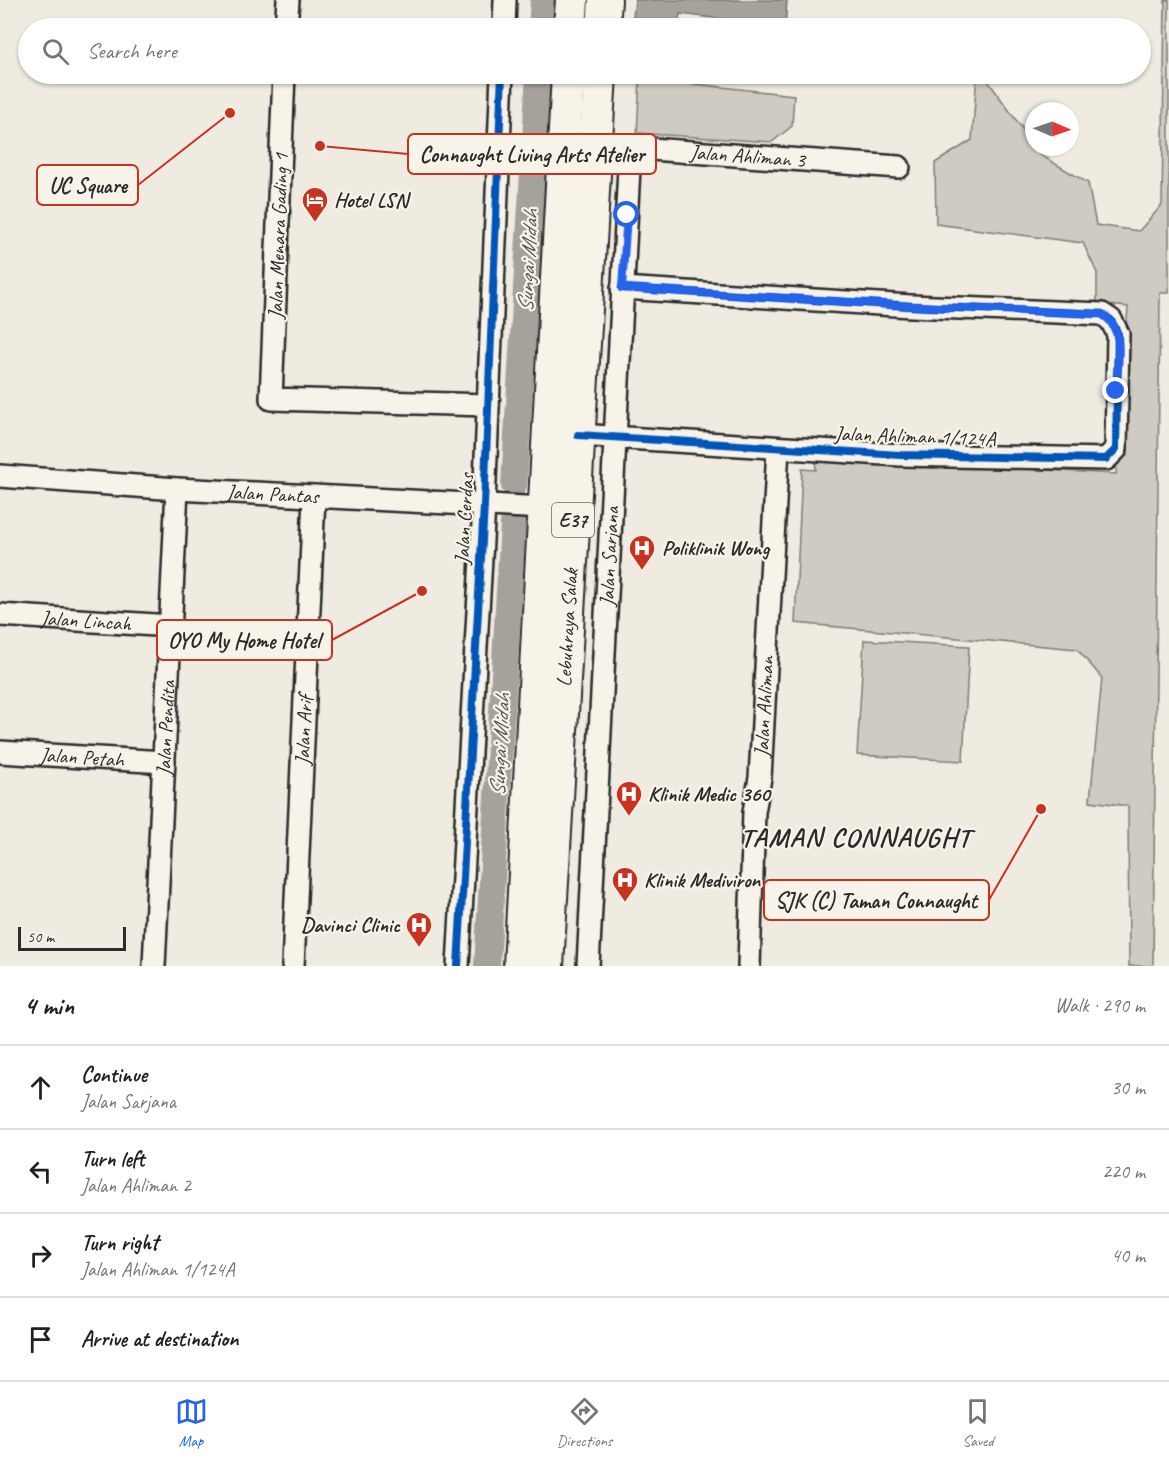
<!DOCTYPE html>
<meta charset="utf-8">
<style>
:root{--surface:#fff;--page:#f2f2f2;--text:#202124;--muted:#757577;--line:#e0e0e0;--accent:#2563eb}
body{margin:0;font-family:Caveat,sans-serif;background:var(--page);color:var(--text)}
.compass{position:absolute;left:1025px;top:102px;width:54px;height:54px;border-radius:50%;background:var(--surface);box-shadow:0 2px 4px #0004;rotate:92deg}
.scale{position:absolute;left:18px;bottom:15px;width:108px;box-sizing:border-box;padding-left:6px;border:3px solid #2b2b2b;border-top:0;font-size:16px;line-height:21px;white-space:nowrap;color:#2b2b2b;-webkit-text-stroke:4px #f7f3e8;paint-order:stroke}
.stop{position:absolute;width:18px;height:18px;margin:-14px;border:4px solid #2563eb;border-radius:50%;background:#fff}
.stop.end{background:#2563eb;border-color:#fff;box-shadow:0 2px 6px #0008}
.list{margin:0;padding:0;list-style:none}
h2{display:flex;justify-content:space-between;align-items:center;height:78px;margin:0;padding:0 24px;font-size:26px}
h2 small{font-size:20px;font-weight:400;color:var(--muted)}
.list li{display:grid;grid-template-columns:39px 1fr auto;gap:18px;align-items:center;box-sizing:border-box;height:84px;padding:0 24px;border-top:2px solid var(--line)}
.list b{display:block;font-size:22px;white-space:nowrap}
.list p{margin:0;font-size:20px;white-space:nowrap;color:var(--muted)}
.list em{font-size:20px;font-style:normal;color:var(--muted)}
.icon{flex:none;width:33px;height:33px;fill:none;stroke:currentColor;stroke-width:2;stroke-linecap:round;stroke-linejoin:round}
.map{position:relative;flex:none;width:1169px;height:966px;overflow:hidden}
.search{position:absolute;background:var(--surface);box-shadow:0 2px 4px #0004;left:18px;right:18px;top:18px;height:66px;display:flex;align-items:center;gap:15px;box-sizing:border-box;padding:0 21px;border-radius:33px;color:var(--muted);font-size:22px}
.sheet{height:414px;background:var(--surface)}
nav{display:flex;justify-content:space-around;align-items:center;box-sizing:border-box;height:84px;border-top:2px solid var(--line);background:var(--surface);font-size:16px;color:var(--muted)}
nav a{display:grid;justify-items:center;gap:3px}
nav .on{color:var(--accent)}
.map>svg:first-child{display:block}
.green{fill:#cfcbc2;stroke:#7d7b76;stroke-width:1.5}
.water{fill:#a4a29a;stroke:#74726e;stroke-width:1.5}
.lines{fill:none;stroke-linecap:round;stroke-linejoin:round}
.river{stroke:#a4a29a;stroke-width:26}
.minor-casing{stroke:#2b2b2b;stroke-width:26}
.highway-casing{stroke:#2b2b2b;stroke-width:36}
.minor{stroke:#f7f3e8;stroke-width:21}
.highway{stroke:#f7f3e8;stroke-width:32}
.cycleway-casing{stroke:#f7f3e8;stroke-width:11}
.cycleway{stroke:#0057b8;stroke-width:8}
.route{stroke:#2563eb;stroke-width:8}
.labels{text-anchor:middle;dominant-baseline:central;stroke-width:4.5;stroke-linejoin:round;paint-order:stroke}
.shield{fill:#f7f3e8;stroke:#686764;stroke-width:1.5}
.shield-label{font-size:20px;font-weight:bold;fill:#2b2b2b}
.street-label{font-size:21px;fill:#2b2b2b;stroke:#f7f3e8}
.poi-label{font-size:21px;font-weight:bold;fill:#2b2b2b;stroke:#f7f3e8;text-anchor:start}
.water-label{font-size:22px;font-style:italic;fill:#555552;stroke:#f7f3e8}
.district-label{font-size:27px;font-weight:bold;letter-spacing:1.5px;fill:#2b2b2b;stroke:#f7f3e8}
.leader{fill:none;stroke:#c8321e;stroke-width:2}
.callout-dot{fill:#c8321e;stroke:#f7f3e8;stroke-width:2}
.callout{fill:#f7f3e8;stroke:#c8321e;stroke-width:2}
.callout-label{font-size:22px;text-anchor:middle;font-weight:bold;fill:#2b2b2b}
</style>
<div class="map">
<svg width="1169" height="966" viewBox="0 0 1169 966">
<rect width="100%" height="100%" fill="#efebe0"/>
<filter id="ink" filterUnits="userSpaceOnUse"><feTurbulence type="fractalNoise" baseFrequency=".0167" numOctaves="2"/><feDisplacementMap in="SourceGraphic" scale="12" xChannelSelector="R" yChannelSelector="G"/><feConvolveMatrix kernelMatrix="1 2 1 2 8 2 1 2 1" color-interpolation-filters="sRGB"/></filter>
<g filter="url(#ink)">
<path class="green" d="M1165,0H1169V293H1160L1153,966H1129L1128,806L1090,801L1102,678L1077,649L795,623L802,469L816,470L815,457L1116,474L1128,307L1097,304V273L1083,243L936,224L935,163L972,140L977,74H983L1042,156L1088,183L1096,225L1139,231L1162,205Z
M640,78L794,95L792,126L772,142L637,133Z
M864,640L969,646L963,761L857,755Z"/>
<path class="water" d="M635,0H787L785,28H739L738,21L680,14L678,28L646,25L633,17Z"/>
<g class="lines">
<path class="river" d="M541,28L543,0
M514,485L539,74
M487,966L513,524"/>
<g class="minor-casing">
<g id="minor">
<path d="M286,28L288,0"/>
<path d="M504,28L505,0"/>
<path d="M284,74L271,399L488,405"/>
<path id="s1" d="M596,145L899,167"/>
<path d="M578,435L900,455L1106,459L1116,449L1118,334L1111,320L1102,314L911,306L622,288"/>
<path id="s2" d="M0,476L177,489L544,508"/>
<path id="s3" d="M0,615L171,626"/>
<path id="s4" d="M0,752L164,762"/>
<path id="s5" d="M154,966L177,489"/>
<path id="s6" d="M293,966L314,497"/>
<path d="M458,966L484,505L502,74"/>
<path id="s7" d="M588,966L630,148"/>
<path id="s8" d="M749,966L754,812L760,778L778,448"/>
</g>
</g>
<g class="highway-casing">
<g id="highway">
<path d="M570,28L572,0"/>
<path d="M603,28L605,0"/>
<path d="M520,966L568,74"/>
<path id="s9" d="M547,966L600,74"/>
</g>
</g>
<use href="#minor" class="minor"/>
<use href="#highway" class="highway"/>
<g class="cycleway-casing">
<path id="cycleway" d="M578,435L900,455L1106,459L1116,449L1118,334L1111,320L1102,314L911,306L622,288
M458,966L484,505L502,74"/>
</g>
<use href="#cycleway" class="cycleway"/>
</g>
</g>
<g class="lines" filter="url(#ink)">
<path class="route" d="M627,215L622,288L912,306L1102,314C1127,331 1117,364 1116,391"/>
</g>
<defs>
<g id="hotel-pin" transform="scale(1.35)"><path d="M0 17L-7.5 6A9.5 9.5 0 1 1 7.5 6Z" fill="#c8321e" stroke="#f7f3e8"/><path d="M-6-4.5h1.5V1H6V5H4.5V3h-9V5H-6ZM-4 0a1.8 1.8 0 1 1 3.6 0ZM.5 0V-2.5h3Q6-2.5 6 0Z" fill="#fff"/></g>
<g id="hospital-pin" transform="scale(1.35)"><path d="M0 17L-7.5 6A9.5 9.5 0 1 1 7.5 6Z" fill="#c8321e" stroke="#f7f3e8"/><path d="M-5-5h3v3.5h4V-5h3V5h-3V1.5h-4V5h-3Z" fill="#fff"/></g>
</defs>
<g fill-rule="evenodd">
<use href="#hotel-pin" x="315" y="200"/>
<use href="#hospital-pin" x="642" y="548"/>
<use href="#hospital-pin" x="629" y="794"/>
<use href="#hospital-pin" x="625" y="880"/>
<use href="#hospital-pin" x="419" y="925"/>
</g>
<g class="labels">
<rect class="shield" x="552" y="503" width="42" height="34" rx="4.5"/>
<g class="shield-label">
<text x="573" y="520">E37</text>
</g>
<g class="street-label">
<text stroke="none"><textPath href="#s1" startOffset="152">Jalan Ahliman 3</textPath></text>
<text transform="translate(278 236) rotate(-88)">Jalan Menara Gading 1</text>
<text transform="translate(915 436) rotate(2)">Jalan Ahliman 1/124A</text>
<text stroke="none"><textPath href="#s2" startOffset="273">Jalan Pantas</textPath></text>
<text transform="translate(464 519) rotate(-87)">Jalan Cerdas</text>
<text stroke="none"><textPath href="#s7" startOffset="410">Jalan Sarjana</textPath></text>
<text stroke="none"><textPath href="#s3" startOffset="86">Jalan Lincah</textPath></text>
<text stroke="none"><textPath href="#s9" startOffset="339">Lebuhraya Salak</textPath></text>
<text stroke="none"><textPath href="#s8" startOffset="260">Jalan Ahliman</textPath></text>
<text stroke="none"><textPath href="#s5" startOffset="238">Jalan Pendita</textPath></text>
<text stroke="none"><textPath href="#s6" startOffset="236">Jalan Arif</textPath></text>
<text stroke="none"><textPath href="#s4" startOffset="82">Jalan Petah</textPath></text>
</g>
<g class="poi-label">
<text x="334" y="200">Hotel LSN</text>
<text x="662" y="548">Poliklinik Wong</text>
<text x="648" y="794">Klinik Medic 360</text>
<text x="644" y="880">Klinik Mediviron</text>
<text x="400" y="925" text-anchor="end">Davinci Clinic</text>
</g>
<g class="water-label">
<text transform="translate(528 261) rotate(-87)">Sungai Midah</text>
<text transform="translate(500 745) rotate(-87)">Sungai Midah</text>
</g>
<g class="district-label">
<text x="856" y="837">TAMAN CONNAUGHT</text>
</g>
</g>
<path class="leader" d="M320 146L408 154M230 113L138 185M422 591L332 640M1041 809L989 900"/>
<g class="callout-dot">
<circle cx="320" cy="146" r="6"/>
<circle cx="230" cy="113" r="6"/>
<circle cx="422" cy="591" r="6"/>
<circle cx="1041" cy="809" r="6"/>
</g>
<g class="callout">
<rect x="408" y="134" width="248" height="40" rx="6"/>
<rect x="37" y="165" width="101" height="40" rx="6"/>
<rect x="157" y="620" width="175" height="40" rx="6"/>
<rect x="764" y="880" width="225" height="40" rx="6"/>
</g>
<g class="callout-label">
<text x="532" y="162">Connaught Living Arts Atelier</text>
<text x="88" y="193">UC Square</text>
<text x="244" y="648">OYO My Home Hotel</text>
<text x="876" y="908">SJK (C) Taman Connaught</text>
</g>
</svg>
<svg class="compass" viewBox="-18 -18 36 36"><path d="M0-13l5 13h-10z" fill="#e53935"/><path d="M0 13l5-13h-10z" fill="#757577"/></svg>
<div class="scale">50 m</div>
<div class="stop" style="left:627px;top:215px"></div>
<div class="stop end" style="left:1116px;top:391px"></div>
<div class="search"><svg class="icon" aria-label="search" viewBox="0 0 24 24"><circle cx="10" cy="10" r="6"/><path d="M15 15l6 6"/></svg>Search here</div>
</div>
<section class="sheet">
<h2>4 min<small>Walk · 290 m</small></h2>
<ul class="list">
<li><svg class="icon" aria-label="ahead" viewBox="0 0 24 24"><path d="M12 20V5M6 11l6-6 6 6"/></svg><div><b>Continue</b><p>Jalan Sarjana</p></div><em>30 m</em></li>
<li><svg class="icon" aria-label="left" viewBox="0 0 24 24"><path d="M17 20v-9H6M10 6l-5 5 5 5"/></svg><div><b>Turn left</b><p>Jalan Ahliman 2</p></div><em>220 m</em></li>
<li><svg class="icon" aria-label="right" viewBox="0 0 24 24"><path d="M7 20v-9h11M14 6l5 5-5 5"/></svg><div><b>Turn right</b><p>Jalan Ahliman 1/124A</p></div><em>40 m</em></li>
<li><svg class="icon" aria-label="arrive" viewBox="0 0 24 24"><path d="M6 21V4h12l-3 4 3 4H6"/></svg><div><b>Arrive at destination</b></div></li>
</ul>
</section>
<nav>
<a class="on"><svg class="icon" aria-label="map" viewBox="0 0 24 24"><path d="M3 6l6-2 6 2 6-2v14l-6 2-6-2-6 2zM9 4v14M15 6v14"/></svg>Map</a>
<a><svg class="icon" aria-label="directions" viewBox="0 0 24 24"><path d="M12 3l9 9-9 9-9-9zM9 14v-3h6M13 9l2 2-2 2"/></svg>Directions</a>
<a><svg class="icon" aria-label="saved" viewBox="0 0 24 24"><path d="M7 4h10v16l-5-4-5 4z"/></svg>Saved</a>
</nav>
